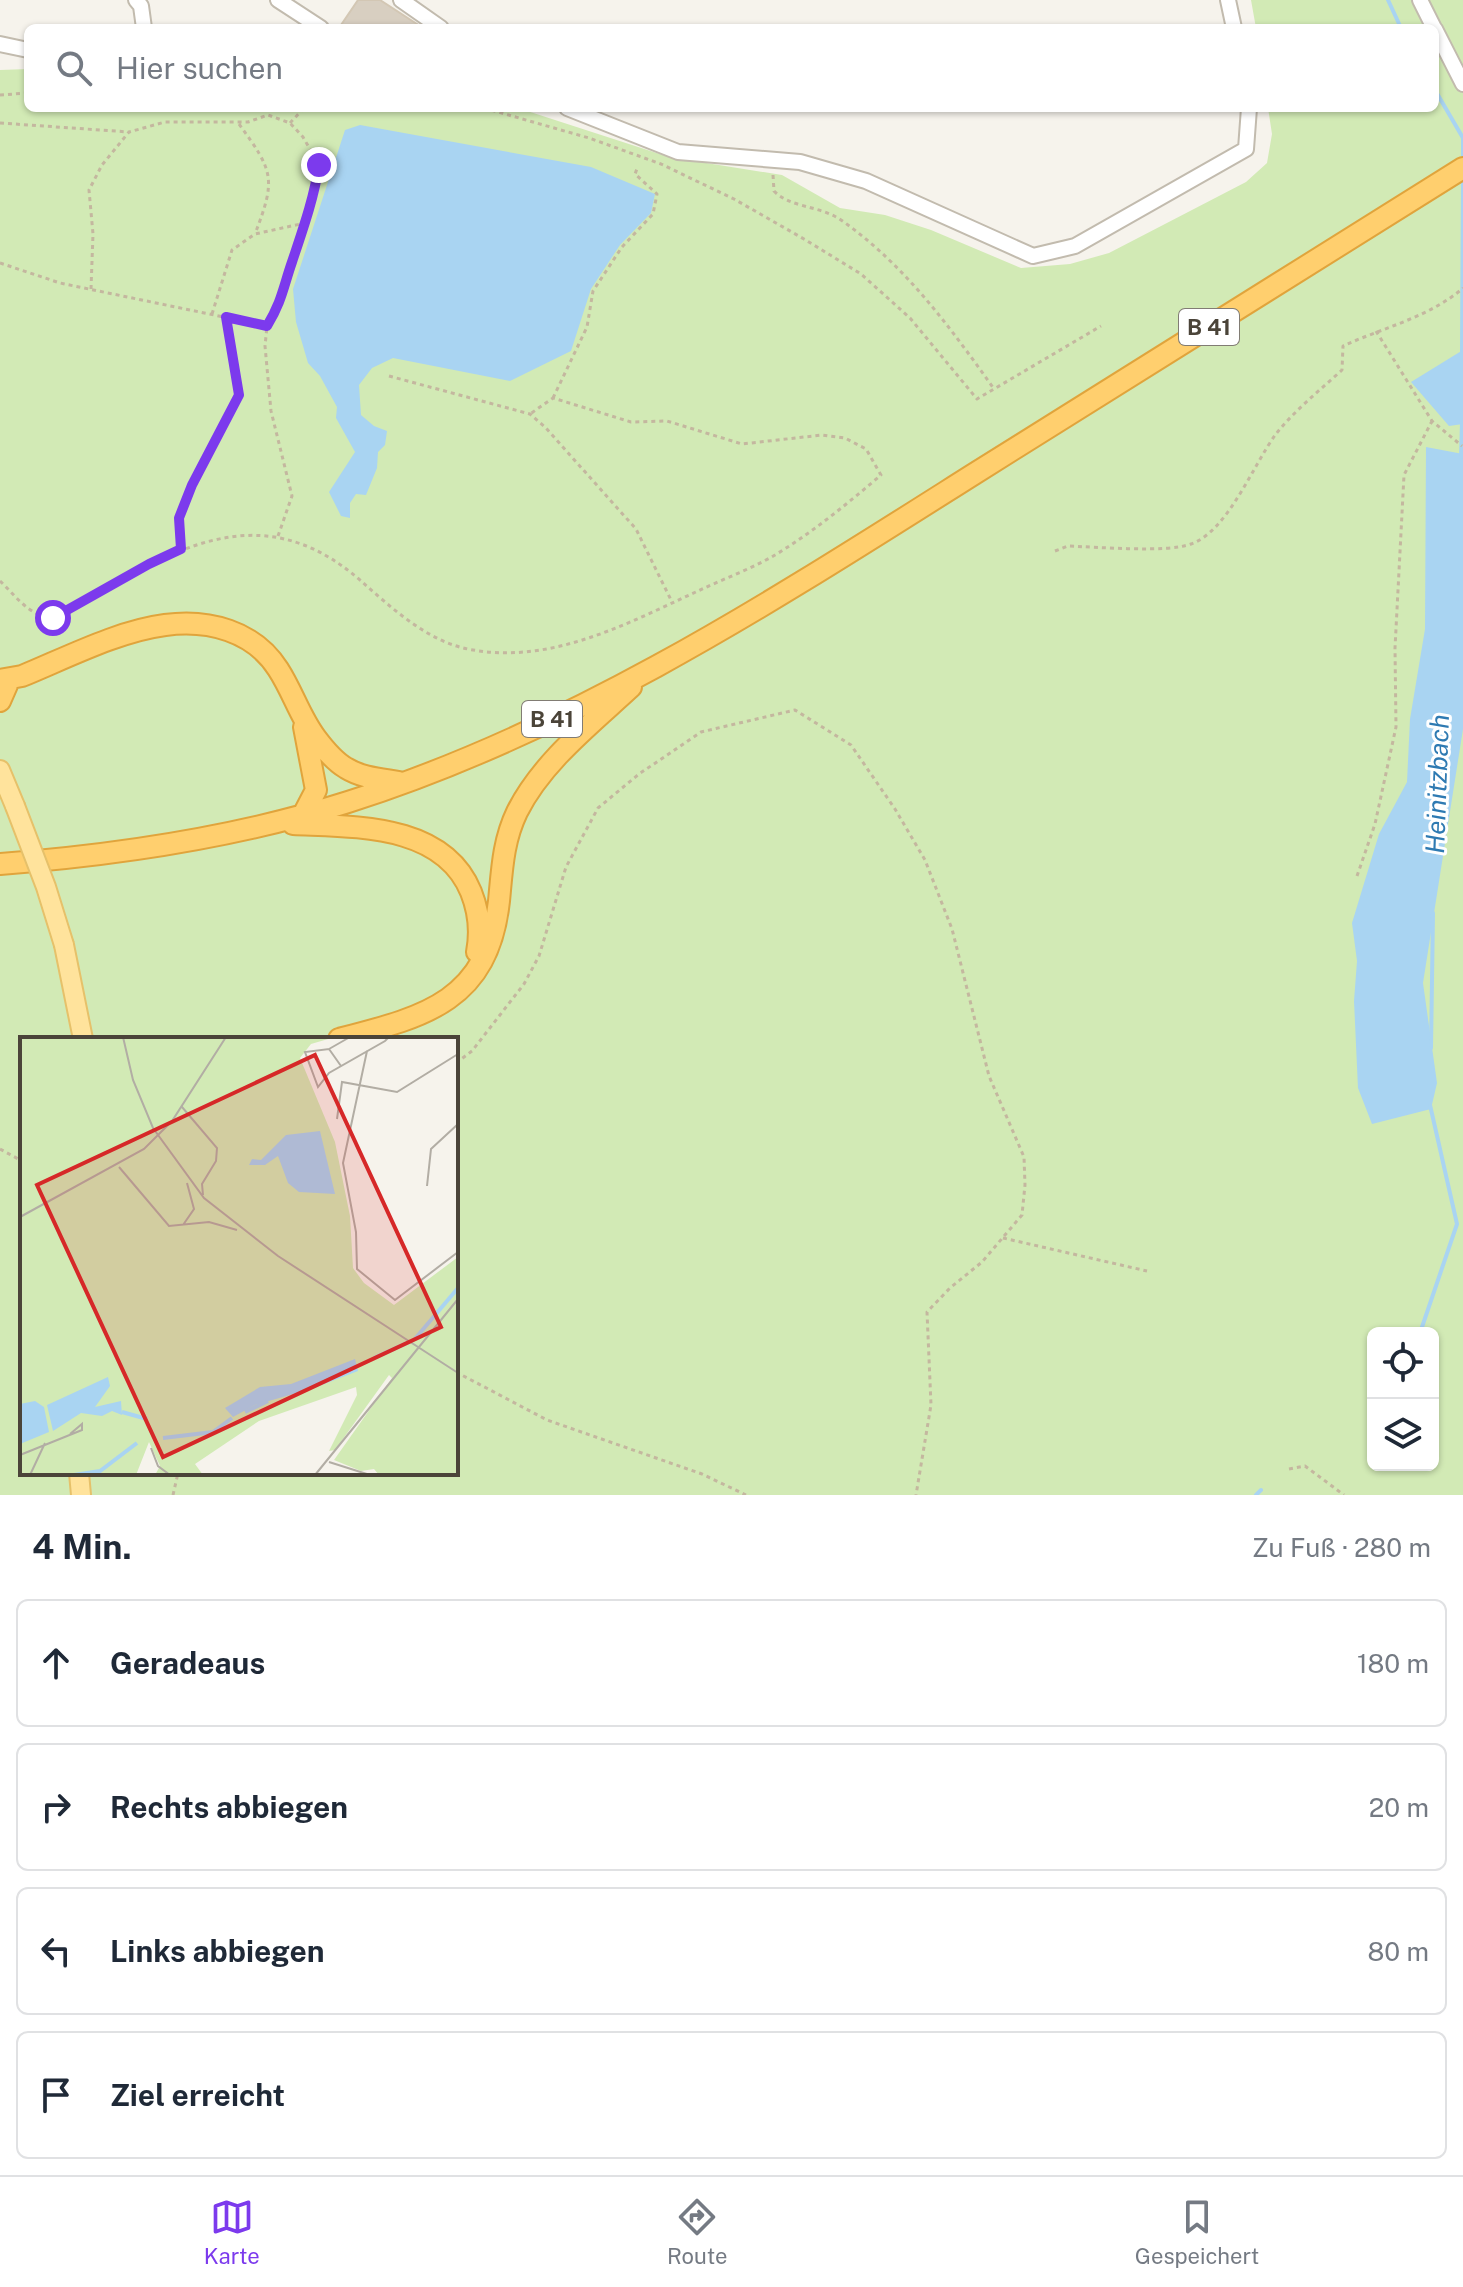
<!DOCTYPE html>
<html lang="de">
<meta charset="utf-8">
<style>
:root{--surface:#fff;--page:#f2f2f3;--text:#1f2937;--muted:#747a83;--line:#e0e1e3;--accent:#7c3aed}
body{margin:0;font-family:"Public Sans",sans-serif;background:var(--page);color:var(--text)}
.controls{position:absolute;right:24px;bottom:24px;display:grid;overflow:hidden;border-radius:12px;box-shadow:0 2px 6px #0004}
.controls button{width:72px;height:72px;display:grid;place-items:center;padding:0;border:0;border-bottom:2px solid var(--line);background:var(--surface);color:var(--text);font:40px sans-serif}
.stop{position:absolute;width:24px;height:24px;margin:-18px;border:6px solid #7c3aed;border-radius:50%;background:#fff}
.stop.end{background:#7c3aed;border-color:#fff;box-shadow:0 2px 8px #0008}
.list{margin:0;padding:0;list-style:none}
h2{display:flex;justify-content:space-between;align-items:center;height:104px;margin:0;padding:0 32px;font-size:34px}
h2 small{font-size:26px;font-weight:400;color:var(--muted)}
.list li{display:grid;grid-template-columns:52px 1fr auto;gap:24px;align-items:center;box-sizing:border-box;height:128px;margin:0 16px 16px;padding:0 16px;border:2px solid var(--line);border-radius:12px}
.list b{display:block;font-size:30px;white-space:nowrap}
.list em{font-size:26px;font-style:normal;color:var(--muted)}
.icon{flex:none;width:44px;height:44px;fill:none;stroke:currentColor;stroke-width:2;stroke-linecap:round;stroke-linejoin:round}
.map{position:relative;flex:none;width:1463px;height:1495px;overflow:hidden}
.search{position:absolute;background:var(--surface);box-shadow:0 2px 6px #0004;left:24px;right:24px;top:24px;height:88px;display:flex;align-items:center;gap:20px;box-sizing:border-box;padding:0 28px;border-radius:12px;color:var(--muted);font-size:30px}
.sheet{height:680px;background:var(--surface)}
nav{display:flex;justify-content:space-around;align-items:center;box-sizing:border-box;height:112px;border-top:2px solid var(--line);background:var(--surface);font-size:22px;color:var(--muted)}
nav a{display:grid;justify-items:center;gap:4px}
nav .on{color:var(--accent)}
.map>svg:first-child{display:block}
.green{fill:#d2eab5;fill-rule:evenodd}
.water{fill:#a9d4f2}
.lines{fill:none;stroke-linecap:round;stroke-linejoin:round}
.stream{stroke:#a9d4f2;stroke-width:4}
.building{fill:#d8cfc1;stroke:#d3c7b4;stroke-width:2}
.minor-casing{stroke:#c2bbae;stroke-width:18}
.major-casing{stroke:#e6c16a;stroke-width:22}
.highway-casing{stroke:#e0a43c;stroke-width:24}
.path{stroke:#c4b79f;stroke-width:3;stroke-dasharray:4 4;stroke-linecap:butt}
.minor{stroke:#fff;stroke-width:14}
.major{stroke:#ffe39c;stroke-width:18}
.highway{stroke:#ffcf6e;stroke-width:20}
.major-bridge-casing{stroke:#e6c16a;stroke-width:22;stroke-linecap:butt}
.major-bridge{stroke:#ffe39c;stroke-width:18}
.route{stroke:#7c3aed;stroke-width:10}
.labels{text-anchor:middle;dominant-baseline:central;stroke-width:6;stroke-linejoin:round;paint-order:stroke}
.shield{fill:#fff;stroke:#817c74;stroke-width:2}
.shield-label{font-size:22px;font-weight:bold;fill:#4b4439}
.water-label{font-size:26px;font-style:italic;fill:#2e7ab2;stroke:#fff}
.inset-river{fill:none;stroke:#a9d4f2;stroke-width:4}
.inset-road{fill:none;stroke:#b2ada4;stroke-width:2}
.view{fill:#d62828;fill-opacity:0.15;stroke:#d62828;stroke-width:4}
.inset-edge{fill:none;stroke:#4b4439;stroke-width:4}
</style>
<div class="map">
<svg width="1463" height="1495" viewBox="0 0 1463 1495">
<rect width="100%" height="100%" fill="#f6f3ec"/>
<path class="green" d="M1251,0H1463V1495H0V70L28,69V108H518L669,157L782,175L840,208L885,215L931,230L1021,268L1070,264L1109,253L1246,182L1267,163L1272,134L1268,108H1435V28H1256ZM22,1039H456V1473H22ZM1373,1333H1433V1465H1373Z"/>
<path class="water" d="M360,125L591,167L655,194L651,213L620,245L591,289L571,351L510,381L393,358L372,368L359,385L361,415L374,426L387,431L385,445L378,452L377,468L366,495L356,494L350,503V518L341,516L329,492L355,452L336,418L337,407L320,376L308,363L296,322L293,289L345,130Z
M1463,350V424L1449,426L1411,382Z
M1426,447L1463,454V729L1423,983L1437,1083L1431,1109L1372,1124L1358,1088L1354,1001L1357,961L1352,923L1379,834L1407,782L1410,719L1425,629Z"/>
<g class="lines">
<path class="stream" d="M1388,0L1401,28
M1435,90L1463,138V161
M1462,353L1463,178
M1461,457L1462,422
M1431,1048L1433,913
M1420,1333L1457,1224L1430,1105
M1256,1495L1261,1490"/>
</g>
<path class="building" d="M358,0H380L423,28H339Z"/>
<g class="lines">
<g class="minor-casing">
<path id="minor" d="M136,0L141,6L144,28
M278,0L321,28
M401,0L441,28
M1228,0L1234,28
M1420,0L1434,28
M1435,29L1463,84
M0,44L28,50
M567,108L678,152L800,162L866,181L1033,256L1075,246L1246,149L1249,108"/>
</g>
<g class="major-casing">
<path id="major" d="M0,770L15,806
M64,945L83,1039
M79,1473L81,1495"/>
</g>
<g class="highway-casing">
<path id="highway" d="M0,680L22,676C66,658 118,631 165,625C208,619 254,631 278,669C293,692 300,717 316,738C325,750 334,761 346,768C362,778 381,779 399,782
M0,701L7,685
M303,815L316,790L304,727
M293,824C354,827 443,823 471,892C479,912 481,931 477,952
M0,864C118,855 235,838 348,802C573,731 776,599 974,474C1137,371 1300,269 1463,168
M339,1039C424,1017 488,1002 499,901C502,870 503,841 517,812C542,762 591,724 631,687"/>
</g>
<path class="path" d="M0,95L28,93
M484,108L589,138L661,164L734,199L804,239L861,274L910,318L977,399L1101,326
M0,123L129,132
M290,123L304,108
M239,124C274,172 276,179 255,234
M773,175L774,191C790,208 819,205 841,220C904,264 950,327 994,389
M0,263L60,283L267,326
M91,289L93,234L89,190L102,165L129,132L165,122H248L268,115L290,123L303,137L319,165L314,195L290,267L281,303L267,326L265,346L271,411L292,496L278,536
M212,314L232,250L255,234L305,223
M1376,331L1432,421L1462,446
M389,376L530,414L545,427L636,529L672,602
M553,398L587,327L593,291L622,247L653,214L657,194L635,174L638,166
M181,549L179,518L192,485L239,395L226,317
M1055,551L1068,546C1097,547 1167,553 1191,544C1228,531 1253,465 1276,434C1295,410 1319,391 1342,370L1343,346C1382,328 1430,317 1463,288
M0,581C20,600 35,625 65,614C163,555 257,489 361,581C393,609 429,643 473,650C553,664 628,623 698,591C723,579 751,569 775,555C813,532 847,504 881,475L866,449L845,438L822,435L742,444L667,421L631,422L553,398L530,414
M1357,876L1375,824L1396,727L1395,648L1404,475L1432,421
M456,1063L472,1051L524,984L539,956L566,867L598,808L639,774L701,732L795,710L851,745L895,809L925,860L952,929L989,1076L1024,1157L1025,1185L1022,1215L982,1262L950,1288L927,1312L931,1405L916,1495
M0,1149L22,1161
M1003,1238L1147,1271
M456,1372L547,1420L702,1474L746,1495
M1289,1469L1305,1466L1344,1495
M173,1495L178,1473"/>
<use href="#minor" class="minor"/>
<use href="#major" class="major"/>
<use href="#highway" class="highway"/>
<g class="major-bridge-casing">
<path id="major-bridge" d="M15,806L46,887L64,945"/>
</g>
<use href="#major-bridge" class="major-bridge"/>
</g>
<g class="lines">
<path class="route" d="M53,618L149,564L181,549L179,518L192,485L239,395L226,317L267,326C282,301 283,288 292,262C303,229 314,198 319,165"/>
</g>
<g class="labels">
<g class="shield">
<rect x="1179" y="309" width="60" height="36" rx="6"/>
<rect x="522" y="701" width="60" height="36" rx="6"/>
</g>
<g class="shield-label">
<text x="1209" y="327">B 41</text>
<text x="552" y="719">B 41</text>
</g>
<g class="water-label">
<text transform="translate(1437 784) rotate(-88)">Heinitzbach</text>
</g>
</g>
<g transform="translate(20 1037)">
<rect width="438" height="438" fill="#f6f3ec"/>
<path d="M0,0H315L291,7L280,21L315,105L330,179L333,231L344,246L374,268L438,220V438H359L354,432L341,434L314,423L372,341L369,338L315,413L309,414L337,358L336,350L239,384L175,427L183,438H135L140,429L129,405L116,438H0Z" fill="#d2eab5"/>
<path d="M300,94L315,157L279,155L268,146L258,119L245,128H229L232,122L241,123L266,98ZM335,322L338,334L294,351L235,368L213,380L205,371L240,350L271,347ZM88,340L90,349L75,370L101,364L102,378L92,374L82,379L61,376L33,394L27,368ZM15,364L24,370L29,395L0,407V367Z" fill="#a9d4f2"/>
<path class="inset-river" d="M394,303L438,251M354,321L389,305M102,375L127,382M225,375L248,364M143,401L193,395L212,381M54,438L80,434L117,406"/>
<path class="inset-road" d="M103,0L113,43L133,91L184,161L258,219L438,336M309,12L330,0M347,14L323,126L336,195L337,232L375,263L438,215M321,29L309,12L285,15L298,50L309,36L365,4L369,0M162,70L197,111L196,124L182,147L183,158M317,82L322,45L377,55L438,17M99,130L149,189L189,185L217,193M407,149L411,112L438,87M0,180L124,112L152,84L206,0M163,188L174,172L167,146M131,411L138,429L150,438M0,418L62,393V387L50,397M309,425L350,438M10,438L25,406M295,438L438,262"/>
<path class="view" d="M295,18L421,290L143,420L17,148Z"/>
<rect width="438" height="438" class="inset-edge"/>
</g>
</svg>
<div class="controls">
<button><svg class="icon" aria-label="locate" viewBox="0 0 24 24"><circle cx="12" cy="12" r="6"/><path d="M12 2v4M12 18v4M2 12h4M18 12h4"/></svg></button>
<button><svg class="icon" aria-label="layers" viewBox="0 0 24 24"><path d="M12 4l9 5-9 5-9-5zM3 14l9 5 9-5"/></svg></button>
</div>
<div class="stop" style="left:53px;top:618px"></div>
<div class="stop end" style="left:319px;top:165px"></div>
<div class="search"><svg class="icon" aria-label="search" viewBox="0 0 24 24"><circle cx="10" cy="10" r="6"/><path d="M15 15l6 6"/></svg>Hier suchen</div>
</div>
<section class="sheet">
<h2>4 Min.<small>Zu Fuß · 280 m</small></h2>
<ul class="list">
<li><svg class="icon" aria-label="ahead" viewBox="0 0 24 24"><path d="M12 20V5M6 11l6-6 6 6"/></svg><div><b>Geradeaus</b></div><em>180 m</em></li>
<li><svg class="icon" aria-label="right" viewBox="0 0 24 24"><path d="M7 20v-9h11M14 6l5 5-5 5"/></svg><div><b>Rechts abbiegen</b></div><em>20 m</em></li>
<li><svg class="icon" aria-label="left" viewBox="0 0 24 24"><path d="M17 20v-9H6M10 6l-5 5 5 5"/></svg><div><b>Links abbiegen</b></div><em>80 m</em></li>
<li><svg class="icon" aria-label="arrive" viewBox="0 0 24 24"><path d="M6 21V4h12l-3 4 3 4H6"/></svg><div><b>Ziel erreicht</b></div></li>
</ul>
</section>
<nav>
<a class="on"><svg class="icon" aria-label="map" viewBox="0 0 24 24"><path d="M3 6l6-2 6 2 6-2v14l-6 2-6-2-6 2zM9 4v14M15 6v14"/></svg>Karte</a>
<a><svg class="icon" aria-label="directions" viewBox="0 0 24 24"><path d="M12 3l9 9-9 9-9-9zM9 14v-3h6M13 9l2 2-2 2"/></svg>Route</a>
<a><svg class="icon" aria-label="saved" viewBox="0 0 24 24"><path d="M7 4h10v16l-5-4-5 4z"/></svg>Gespeichert</a>
</nav>
